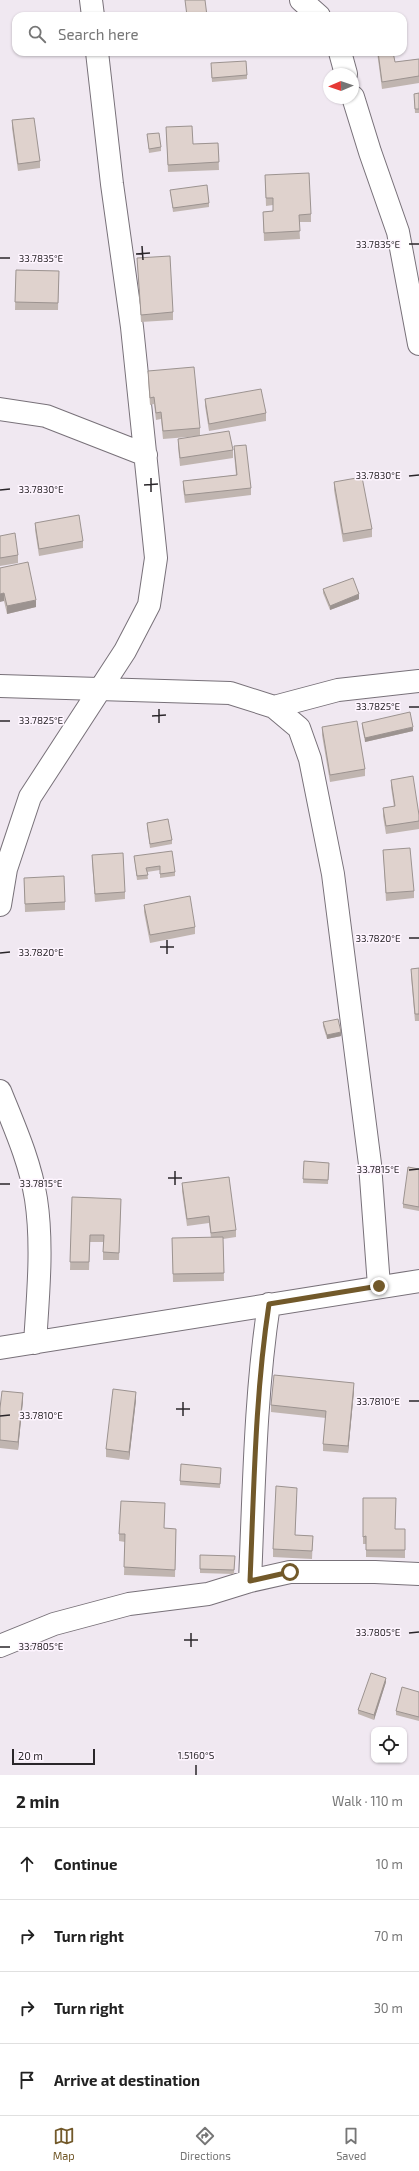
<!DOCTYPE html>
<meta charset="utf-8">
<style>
:root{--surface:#fff;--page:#f2f2f2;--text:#222;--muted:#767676;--line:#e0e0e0;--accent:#72592a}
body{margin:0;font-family:"Exo 2",sans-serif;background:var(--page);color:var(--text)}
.controls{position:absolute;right:12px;bottom:12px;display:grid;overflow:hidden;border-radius:8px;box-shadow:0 1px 3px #0004}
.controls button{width:36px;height:36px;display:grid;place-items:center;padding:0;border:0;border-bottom:1px solid var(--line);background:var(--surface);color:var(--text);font:20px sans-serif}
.compass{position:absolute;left:323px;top:68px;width:36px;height:36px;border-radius:50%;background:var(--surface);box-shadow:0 1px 3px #0004;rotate:268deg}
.scale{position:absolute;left:12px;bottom:10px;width:83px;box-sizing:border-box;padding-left:4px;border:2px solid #2a262a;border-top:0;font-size:11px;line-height:14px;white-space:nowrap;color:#2a262a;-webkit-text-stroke:3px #fef5ff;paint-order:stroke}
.stop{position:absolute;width:12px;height:12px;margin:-9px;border:3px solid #72592a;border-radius:50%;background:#fff}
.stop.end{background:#72592a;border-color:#fff;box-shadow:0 1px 4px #0008}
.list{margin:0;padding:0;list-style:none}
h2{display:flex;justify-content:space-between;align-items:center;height:52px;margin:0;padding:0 16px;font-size:17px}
h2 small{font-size:13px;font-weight:400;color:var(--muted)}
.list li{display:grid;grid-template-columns:26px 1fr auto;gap:12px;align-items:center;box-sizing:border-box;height:72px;padding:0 16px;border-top:1px solid var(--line)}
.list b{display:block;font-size:15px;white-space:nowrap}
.list em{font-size:13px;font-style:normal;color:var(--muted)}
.icon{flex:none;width:22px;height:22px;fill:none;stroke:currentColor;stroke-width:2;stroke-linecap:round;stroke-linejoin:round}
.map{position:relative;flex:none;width:419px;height:1775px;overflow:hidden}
.search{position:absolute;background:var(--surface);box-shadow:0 1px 3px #0004;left:12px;right:12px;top:12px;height:44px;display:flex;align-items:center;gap:10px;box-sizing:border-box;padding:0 14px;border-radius:12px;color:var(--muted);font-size:15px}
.sheet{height:340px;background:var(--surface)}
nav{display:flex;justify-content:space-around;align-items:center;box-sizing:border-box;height:56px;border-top:1px solid var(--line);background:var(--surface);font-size:11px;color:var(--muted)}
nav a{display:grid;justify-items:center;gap:2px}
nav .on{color:var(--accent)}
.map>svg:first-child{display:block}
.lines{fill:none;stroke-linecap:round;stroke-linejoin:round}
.street-casing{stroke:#787179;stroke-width:24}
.street{stroke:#fff;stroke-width:22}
.wall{fill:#c0b5b0}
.shaded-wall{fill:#9c9390}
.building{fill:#dfd2cd;stroke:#9c9390}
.route{stroke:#72592a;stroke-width:5}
.ticks{fill:none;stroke:#2a262a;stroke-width:1.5}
.ticks-label{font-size:10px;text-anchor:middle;fill:#2a262a;stroke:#fef5ff;stroke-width:3;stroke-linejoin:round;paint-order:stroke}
</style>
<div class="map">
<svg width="419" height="1775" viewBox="0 0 419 1775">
<rect width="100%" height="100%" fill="#f0e8f1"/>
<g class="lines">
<g class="street-casing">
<path id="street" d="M91,0L93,16
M301,0L319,16
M340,52L346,74
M353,97L370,152L398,232L419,344
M0,409L46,416L146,455
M0,686L230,693L274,707L299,728L310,759L333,874L370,1164L379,1286
M274,707L338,690L419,681
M0,905L6,869L30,797L125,651L149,605L156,558L132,327L112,184L97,52
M0,1091C14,1126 30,1161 36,1199C43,1245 38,1296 35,1343
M0,1348L419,1281
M250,1581C254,1489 255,1396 269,1304
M0,1646L54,1624L129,1604L208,1594L250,1581L290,1572H375L419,1574"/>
</g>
<use href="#street" class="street"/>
</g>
<path class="wall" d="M377,52H393L395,62L419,59V83L382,89Z
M211,67L247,75V79L212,82Z
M419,93V113H415L414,94Z
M12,120L40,161V168L18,171L12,128Z
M166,127L193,144L218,143L219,170L168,172Z
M147,134L161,147V151L149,153Z
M265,175L311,214V222H299L300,239L264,241L263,212L273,211V205L266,206Z
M170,190L209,203V207L173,212Z
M137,258L173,312V320L141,322Z
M16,270L59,271L58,310H15Z
M148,371L200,428V436L233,450V458L180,466L178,447V439L200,436L163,439L161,419L156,420L154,404L150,405L148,379Z
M205,399L266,413V421L209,431L205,406Z
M234,446L251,488V495L185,503L183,488V481L236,475L234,454Z
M334,482L372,529V537L343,542L334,490Z
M35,523L83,541V548L39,556L35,530Z
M0,536L18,555V563L0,566Z
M0,568L36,607L7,614L4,601Z
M323,589L359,599L330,610L323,593Z
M362,723L413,731L365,742L362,727Z
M322,727L365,769V776L330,782L322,735Z
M391,780L419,815V829L386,834L383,816V808L394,807L391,787Z
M147,823L172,840V844L150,848L147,827Z
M383,850L414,891V898L386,901Z
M92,855L125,892V899L95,902L92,862Z
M134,856L175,872V876L160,878V870L147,872L148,879L137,880Z
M24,878L65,902V910L25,912Z
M144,905L195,927V934L150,943L144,912Z
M419,968V1021H415L411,976V969Z
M323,1022L341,1036L327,1039L323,1026Z
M304,1161L329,1163L328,1184L303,1183Z
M419,1169V1211L403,1208V1204Z
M182,1183L236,1230V1237L223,1239L224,1281L173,1282L172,1238H211L209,1223L187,1226L182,1191Z
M72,1197L121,1199L119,1260H103V1242H90L89,1270H70Z
M354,1391L348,1453L323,1451V1444L326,1418L271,1412V1405Z
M23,1400L18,1450L0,1448V1408Z
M136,1400L129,1460L106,1457V1449Z
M221,1472L220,1488L180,1485V1481Z
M297,1495L295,1535L313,1536L312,1559L273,1557V1549Z
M363,1498L395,1529H405V1558L366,1557V1544H363Z
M165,1528L176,1529L175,1577L124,1575L125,1542L119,1541V1534Z
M235,1556L234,1574L200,1573V1569Z
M386,1682L374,1720L358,1714V1710Z
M419,1692V1721L396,1715V1711Z"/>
<path class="shaded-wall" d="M4,593V601L0,602V594Z
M359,594V599L330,610V606Z
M36,600V607L7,614V606Z
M413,727V731L365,742V738Z
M341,1032V1036L327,1039V1035Z
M354,1383V1391L348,1453V1446Z
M136,1392V1400L129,1460V1452Z
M23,1393V1400L18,1450V1442Z
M386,1678V1682L374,1720V1715Z"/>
<path class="building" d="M185,0H205L207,16H187Z
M378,52H393L395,62L419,59V76L382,82Z
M246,61L247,75L212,78L211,63Z
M419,93V109H415L414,94Z
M34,118L40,161L18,164L12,120Z
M192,126L193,144L218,143L219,162L168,165L166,127Z
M159,133L161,147L149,149L147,134Z
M309,173L311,214L299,215L300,231L264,233L263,212L273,211V198H266L265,175Z
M207,185L209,203L173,208L170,190Z
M170,256L173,312L141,315L137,258Z
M16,270L59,271L58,303L15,302Z
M194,367L200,428L163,431L161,412L156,413L154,397L150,398L148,371Z
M261,389L266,413L209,424L205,399Z
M229,431L233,450L180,458L178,439Z
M246,445L251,488L185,495L183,481L237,475L234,446Z
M362,477L372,529L343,534L334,482Z
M79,515L83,541L39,549L35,523Z
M15,533L18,555L0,558V536Z
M28,562L36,600L7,606L4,593L0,594V568Z
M353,578L359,594L330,606L323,589Z
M410,712L413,727L365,738L362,723Z
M357,721L365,769L330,775L322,727Z
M413,776L419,815V821L386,826L383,808L395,806L391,780Z
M168,819L172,840L150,844L147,823Z
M410,848L414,891L386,893L383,850Z
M172,851L175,872L160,874V866L146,868L148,875L137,876L134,856Z
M123,853L125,892L95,894L92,855Z
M64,876L65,902L25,904L24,878Z
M190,896L195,927L150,935L144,905Z
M419,968V1014H415L411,969Z
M338,1019L341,1032L327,1035L323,1022Z
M304,1161L329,1163L328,1180L303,1179Z
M408,1167L419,1169V1207L403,1204Z
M229,1177L236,1230L211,1233L209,1216L187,1219L182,1183Z
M72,1197L121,1199L119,1253L103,1252L104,1235H90L89,1262H70Z
M223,1237L224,1273L173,1274L172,1238Z
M274,1375L354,1383L348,1446L323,1444L326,1411L271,1405Z
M113,1389L136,1392L129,1452L106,1449Z
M2,1391L23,1393L18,1442L0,1440V1408Z
M181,1464L221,1468L220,1484L180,1481Z
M276,1486L297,1488L295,1535L313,1536L312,1551L273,1549Z
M363,1498H396L395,1529H405V1550H366V1536L363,1537Z
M121,1501L165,1503L164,1528L176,1529L175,1570L124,1567L125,1534H119Z
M200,1555L235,1556L234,1570L200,1569Z
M371,1673L386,1678L374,1715L358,1710Z
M402,1687L419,1692V1717L396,1711Z"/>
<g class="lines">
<path class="route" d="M290,1572L250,1581C254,1489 255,1396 269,1304L379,1286"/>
</g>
<path class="ticks" d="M409,244H419M142,246L143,260M136,254L150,253M0,258H10M409,476L419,475M151,478V492M144,485L158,484M0,490L10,489M409,707H419M159,709V723M152,716L166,715M0,721H10M409,938H419M167,940V954M160,947H174M0,953L10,952M409,1170L419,1169M175,1171V1185M168,1178H182M0,1184H10M409,1401H419M183,1402V1416M176,1409H190M0,1416L10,1415M191,1633V1647M409,1633L419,1632M184,1640H198M0,1647H10M196,1765V1775"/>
<g class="ticks-label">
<text x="378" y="248">33.7835°E</text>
<text x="41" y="262">33.7835°E</text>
<text x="378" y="479">33.7830°E</text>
<text x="41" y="493">33.7830°E</text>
<text x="378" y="710">33.7825°E</text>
<text x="41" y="724">33.7825°E</text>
<text x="378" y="942">33.7820°E</text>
<text x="41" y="956">33.7820°E</text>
<text x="378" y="1173">33.7815°E</text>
<text x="41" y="1187">33.7815°E</text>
<text x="378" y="1405">33.7810°E</text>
<text x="41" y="1419">33.7810°E</text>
<text x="378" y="1636">33.7805°E</text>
<text x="41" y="1650">33.7805°E</text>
<text x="196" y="1759">1.5160°S</text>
</g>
</svg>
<div class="controls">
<button><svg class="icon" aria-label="locate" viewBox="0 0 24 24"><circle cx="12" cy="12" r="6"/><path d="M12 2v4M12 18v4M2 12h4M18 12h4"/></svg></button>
</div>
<svg class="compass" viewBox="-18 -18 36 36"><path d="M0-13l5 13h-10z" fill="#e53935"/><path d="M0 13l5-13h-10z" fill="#767676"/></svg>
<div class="scale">20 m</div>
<div class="stop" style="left:290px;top:1572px"></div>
<div class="stop end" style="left:379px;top:1286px"></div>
<div class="search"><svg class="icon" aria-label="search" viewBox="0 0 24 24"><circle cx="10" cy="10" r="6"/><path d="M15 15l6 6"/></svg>Search here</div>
</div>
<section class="sheet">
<h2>2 min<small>Walk · 110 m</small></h2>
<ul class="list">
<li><svg class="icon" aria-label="ahead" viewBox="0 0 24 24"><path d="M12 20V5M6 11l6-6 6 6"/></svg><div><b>Continue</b></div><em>10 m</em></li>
<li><svg class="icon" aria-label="right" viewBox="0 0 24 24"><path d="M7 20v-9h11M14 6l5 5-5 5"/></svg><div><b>Turn right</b></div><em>70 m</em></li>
<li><svg class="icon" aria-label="right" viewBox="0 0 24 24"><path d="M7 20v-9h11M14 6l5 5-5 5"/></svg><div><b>Turn right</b></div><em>30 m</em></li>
<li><svg class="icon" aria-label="arrive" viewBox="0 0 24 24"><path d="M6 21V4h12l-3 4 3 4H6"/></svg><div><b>Arrive at destination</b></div></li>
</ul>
</section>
<nav>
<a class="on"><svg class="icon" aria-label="map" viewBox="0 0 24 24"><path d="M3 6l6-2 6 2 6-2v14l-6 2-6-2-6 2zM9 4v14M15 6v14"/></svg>Map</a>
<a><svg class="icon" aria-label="directions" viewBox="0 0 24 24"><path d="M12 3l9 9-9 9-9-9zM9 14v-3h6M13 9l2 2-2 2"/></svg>Directions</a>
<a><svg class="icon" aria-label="saved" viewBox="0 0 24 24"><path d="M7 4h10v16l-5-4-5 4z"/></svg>Saved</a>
</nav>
